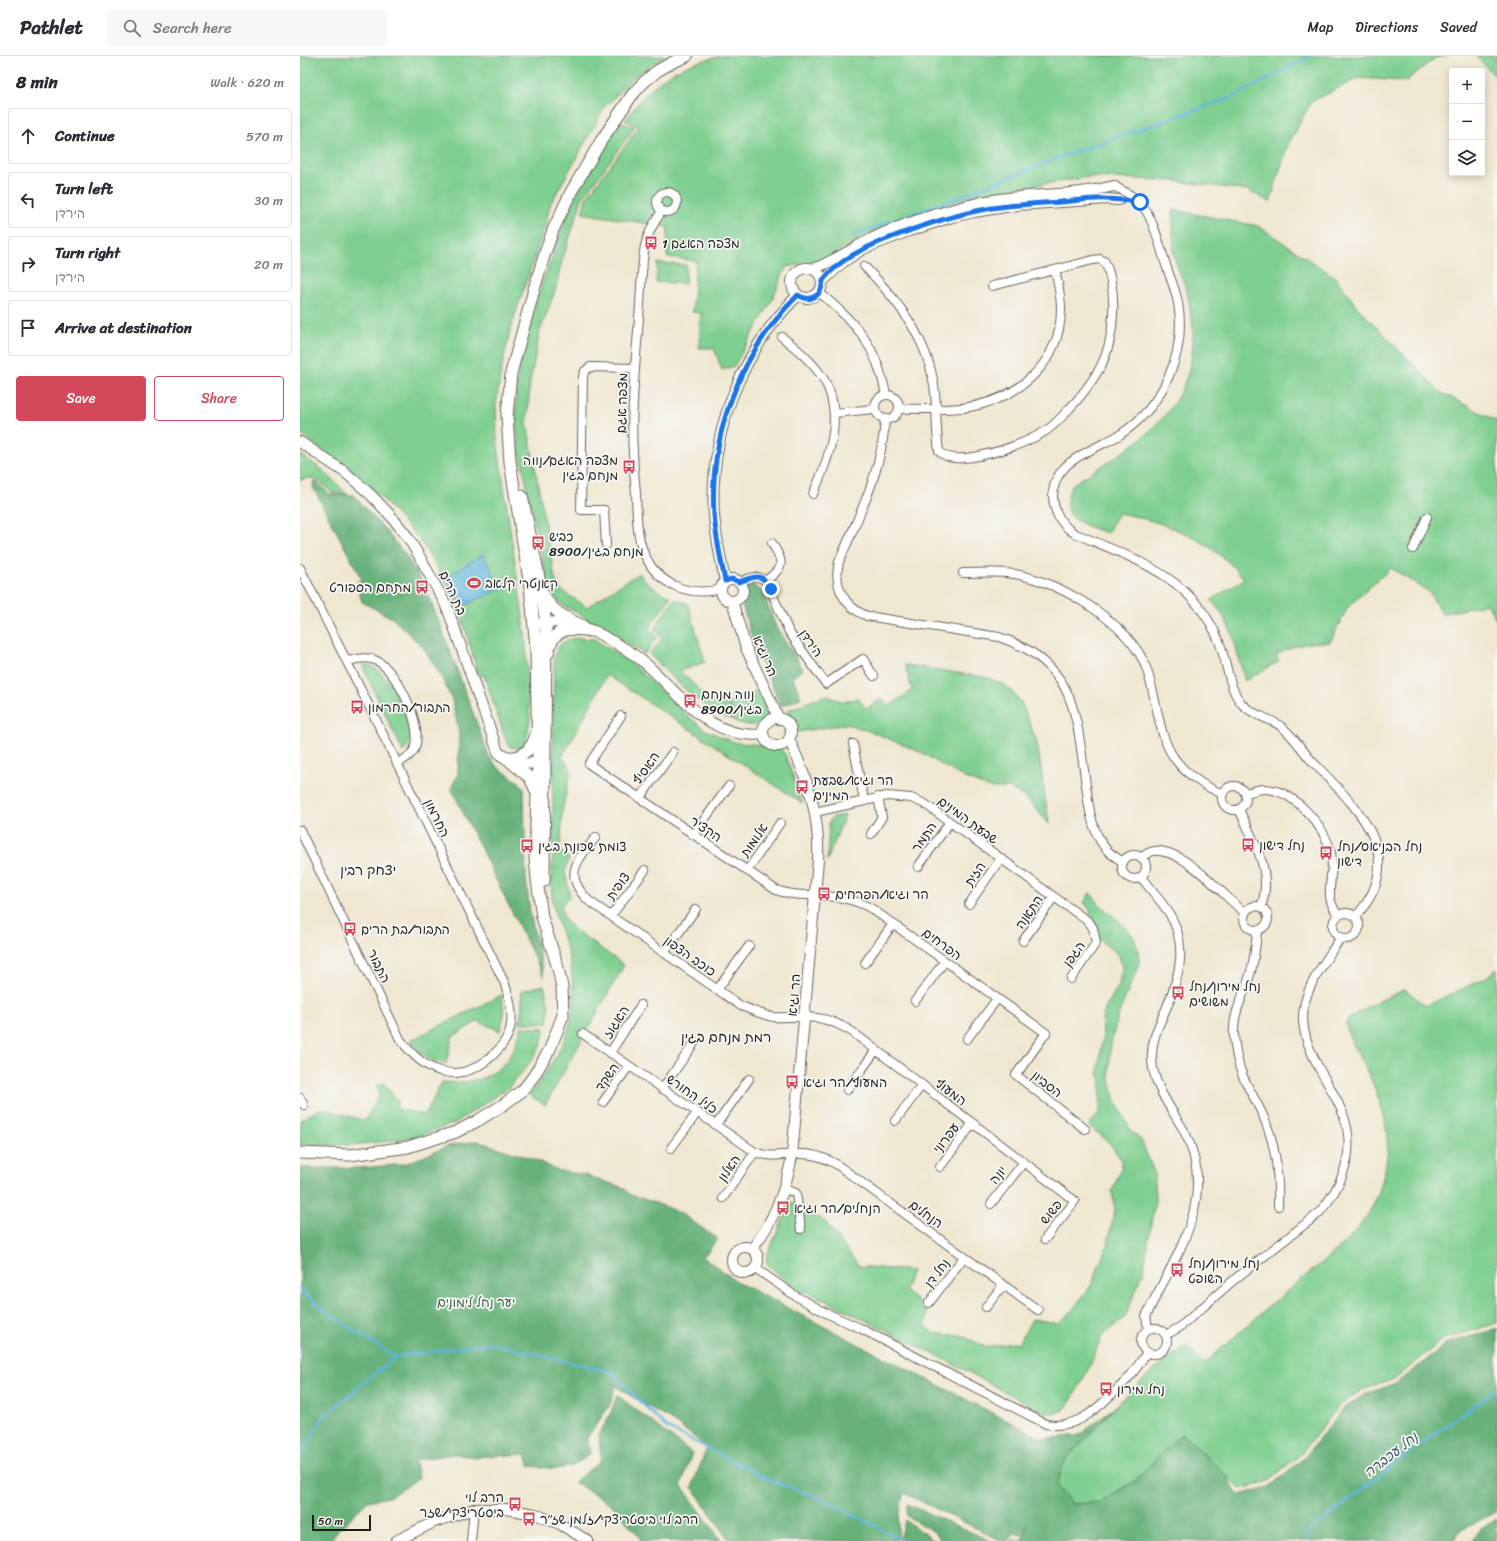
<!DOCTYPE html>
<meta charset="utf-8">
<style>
:root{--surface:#fff;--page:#f7f7f7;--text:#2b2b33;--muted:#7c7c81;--line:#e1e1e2;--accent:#d1495b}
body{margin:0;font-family:Sriracha,"Playpen Sans Hebrew",sans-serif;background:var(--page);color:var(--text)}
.controls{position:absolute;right:12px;top:12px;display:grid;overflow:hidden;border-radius:4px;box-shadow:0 2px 10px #0003}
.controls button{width:36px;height:36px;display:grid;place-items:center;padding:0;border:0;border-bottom:1px solid var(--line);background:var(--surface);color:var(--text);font:20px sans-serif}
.scale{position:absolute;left:12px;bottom:10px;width:59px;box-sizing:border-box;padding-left:4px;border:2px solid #1c1c1c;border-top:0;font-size:11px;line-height:14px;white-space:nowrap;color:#1c1c1c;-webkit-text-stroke:3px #f6f6f2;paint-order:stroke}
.stop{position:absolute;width:12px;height:12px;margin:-9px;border:3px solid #1a73e8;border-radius:50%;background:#fff}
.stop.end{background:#1a73e8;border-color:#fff;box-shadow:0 1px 4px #0008}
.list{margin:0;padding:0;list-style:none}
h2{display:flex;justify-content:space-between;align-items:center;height:52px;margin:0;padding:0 16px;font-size:17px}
h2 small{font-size:13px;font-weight:400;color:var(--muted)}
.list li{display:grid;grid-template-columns:26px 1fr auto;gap:12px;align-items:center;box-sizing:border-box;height:56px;margin:0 8px 8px;padding:0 8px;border:1px solid var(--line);border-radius:4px}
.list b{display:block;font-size:15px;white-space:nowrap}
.list p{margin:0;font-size:13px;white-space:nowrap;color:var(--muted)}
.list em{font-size:13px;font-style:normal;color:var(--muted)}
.actions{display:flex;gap:8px;padding:12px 16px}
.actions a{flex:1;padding:9px 0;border:1px solid var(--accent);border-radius:4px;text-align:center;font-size:14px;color:var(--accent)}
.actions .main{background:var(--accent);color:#fff}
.icon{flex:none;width:22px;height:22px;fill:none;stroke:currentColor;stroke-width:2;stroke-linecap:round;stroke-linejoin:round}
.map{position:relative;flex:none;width:1197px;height:1485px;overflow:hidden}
header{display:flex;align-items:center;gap:24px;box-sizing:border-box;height:56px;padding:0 20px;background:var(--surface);border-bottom:1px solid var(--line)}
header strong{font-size:19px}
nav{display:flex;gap:22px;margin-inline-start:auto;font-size:14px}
.search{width:280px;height:36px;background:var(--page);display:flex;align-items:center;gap:10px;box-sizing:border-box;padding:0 14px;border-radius:4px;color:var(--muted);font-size:15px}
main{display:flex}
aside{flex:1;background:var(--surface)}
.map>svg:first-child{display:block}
.green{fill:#7fcf90;stroke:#4e7656}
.forest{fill:#67b27a;stroke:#42674b}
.water{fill:#62b6de;stroke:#3f697d}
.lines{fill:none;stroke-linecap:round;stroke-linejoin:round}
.stream{stroke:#62b6de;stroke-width:2.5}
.minor-casing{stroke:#66635b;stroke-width:10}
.tertiary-casing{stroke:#66635b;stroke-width:12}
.secondary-casing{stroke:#66635b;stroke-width:13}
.minor{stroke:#fff;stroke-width:8}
.tertiary{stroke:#fff;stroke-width:10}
.secondary{stroke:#fff;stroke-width:11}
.route{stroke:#1a73e8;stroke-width:5}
.labels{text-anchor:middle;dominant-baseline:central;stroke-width:3.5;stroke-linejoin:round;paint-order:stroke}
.poi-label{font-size:13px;fill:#1c1c1c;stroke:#f6f6f2;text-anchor:start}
.street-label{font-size:13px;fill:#1c1c1c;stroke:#f6f6f2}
.park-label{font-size:13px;fill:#3f5b45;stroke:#f6f6f2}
.neighbourhood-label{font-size:14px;fill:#1c1c1c;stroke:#f6f6f2}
.water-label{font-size:14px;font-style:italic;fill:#385a6a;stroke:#f6f6f2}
</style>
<header>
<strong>Pathlet</strong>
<div class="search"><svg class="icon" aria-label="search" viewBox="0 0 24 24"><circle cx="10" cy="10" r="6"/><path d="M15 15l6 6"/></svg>Search here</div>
<nav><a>Map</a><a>Directions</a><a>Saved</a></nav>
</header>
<main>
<aside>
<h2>8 min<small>Walk · 620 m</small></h2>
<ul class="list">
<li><svg class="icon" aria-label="ahead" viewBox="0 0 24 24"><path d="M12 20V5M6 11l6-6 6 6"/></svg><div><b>Continue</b></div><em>570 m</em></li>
<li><svg class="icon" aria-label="left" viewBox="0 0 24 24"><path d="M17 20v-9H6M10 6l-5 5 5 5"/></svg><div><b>Turn left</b><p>הירדן</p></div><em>30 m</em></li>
<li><svg class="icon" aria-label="right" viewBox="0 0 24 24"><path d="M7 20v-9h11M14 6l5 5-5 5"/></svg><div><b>Turn right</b><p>הירדן</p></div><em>20 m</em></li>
<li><svg class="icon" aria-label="arrive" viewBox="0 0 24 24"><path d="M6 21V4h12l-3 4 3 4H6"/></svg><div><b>Arrive at destination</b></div></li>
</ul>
<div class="actions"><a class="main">Save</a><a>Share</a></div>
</aside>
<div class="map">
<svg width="1197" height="1485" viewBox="0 0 1197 1485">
<rect width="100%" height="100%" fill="#f6f6f2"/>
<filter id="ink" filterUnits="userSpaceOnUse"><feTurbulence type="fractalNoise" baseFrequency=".025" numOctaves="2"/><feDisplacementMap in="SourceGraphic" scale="8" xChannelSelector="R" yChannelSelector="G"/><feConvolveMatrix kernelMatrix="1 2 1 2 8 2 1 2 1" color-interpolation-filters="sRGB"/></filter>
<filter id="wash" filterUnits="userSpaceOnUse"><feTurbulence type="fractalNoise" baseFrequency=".012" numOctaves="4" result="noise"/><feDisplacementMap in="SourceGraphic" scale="16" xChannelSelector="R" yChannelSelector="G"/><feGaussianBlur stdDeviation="0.9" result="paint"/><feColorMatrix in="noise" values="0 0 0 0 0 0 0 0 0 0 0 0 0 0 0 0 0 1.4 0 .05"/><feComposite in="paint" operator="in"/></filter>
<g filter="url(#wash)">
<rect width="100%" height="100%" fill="#efe7d0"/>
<path class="green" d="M0,0H365L336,19L304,52L250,149L246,167L211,271L201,315L196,349L197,384L225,575L230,664L226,685L223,690L218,692L210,691L204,679L184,619L179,620L160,556L144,523L119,483L77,437L0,377Z
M422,0H1146L1135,2L1106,25L1058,22L1011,46L987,91L970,146L947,134L865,124L790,121L677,138L612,161L551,187L521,205L486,211L471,246L434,310L422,314L414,292H399L401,257L392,256L396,205L367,201L368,171L282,157L286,142L339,71L325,64C356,23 372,11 422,0Z
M1176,0H1197V22Z
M319,66L335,71L282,143L260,212L255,235L240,275L230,326L227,367L255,523L261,534L287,551L339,517C348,529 357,535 371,541L349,572L357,581L345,598L276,556C259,549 255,543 247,526L219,393L216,366V336L219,312L236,245L261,175L276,138L301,94Z
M873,154L958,170L1035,221L1058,252L1140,336L1197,365V565L1187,548L1142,558L1129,536L1091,512L1048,551L1030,586C1006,586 998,588 976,599L979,605L945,625L932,578L923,559L911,544L944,523C913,484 866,466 819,457L807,477C780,468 755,461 773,428C831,392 894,358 893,280C893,267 890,253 888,240C885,226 876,212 874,197C872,183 874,168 873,154Z
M358,207L386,209L385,228L356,226Z
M0,398L24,415L47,438L31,436L14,422L3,423L0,425Z
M375,543L388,548L405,606L380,615L411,645L418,648L429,649L432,663C408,661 368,616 349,598L362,583L354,572Z
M279,582L294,583L331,607L385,658L404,673L421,681L437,687L464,689L480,692L485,698L502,747L307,619L262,701L266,705L271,714L263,751L260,795L269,802L265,816L270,840L261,850L264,862L272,872L324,909L245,1049L229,1039C250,1012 271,983 273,948C274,931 272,911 267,894C262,876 253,857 252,839C250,820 254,800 253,781C253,723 253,664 254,606C255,589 263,583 279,582Z
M62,609C66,609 70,609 74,612C90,620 109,659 110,676C111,684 108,691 103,696Z
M605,609L689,622L706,630L721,646L737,686L749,768L726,742L710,732H690L663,721L618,695L575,677L547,668L497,676L488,654L525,639L544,646L558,642L566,653L582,642L590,650L612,634Z
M458,634C465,647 474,671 449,669C444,669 438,666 434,665L429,647Z
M545,759L527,805L529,766L533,761Z
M790,837C794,841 798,847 802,851C823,869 840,877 839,908L818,960L811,987L809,1018L814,1042L831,1075L841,1084L854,1116L856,1139L843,1217L825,1261L802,1280L789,1312L772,1343L764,1354L756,1357H745L650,1306L525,1244L504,1235L500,1237L467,1208L466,1201L491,1146L525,1166L559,1210L612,1215L605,1235L627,1253L626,1271L633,1277L662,1280L686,1291L720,1286L732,1263L758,1267L771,1256L792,1228L807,1189L815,1154L812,1136L821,1113V1104L809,1086L789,1070L800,1055L801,1025L798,1017L803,980L802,963L807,949L819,929L822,912L819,899L801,885L794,865L790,858V854L784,846Z
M1197,913V1267L1141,1284L1132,1293L1094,1323L1062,1334L1040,1349L1001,1398L967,1426L940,1433L882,1377L836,1424L800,1446L772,1448L756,1429L766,1403L816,1350L838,1328L886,1288L904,1308C931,1284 958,1259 986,1236C1027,1201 1073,1175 1084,1117C1087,1105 1088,1094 1087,1081C1085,1044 1065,1012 1049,979L1046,968L1048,963L1067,951L1105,933L1126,950L1185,922Z
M244,929L249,950L248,967H220L222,949L221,935Z
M202,939L204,959L200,975L178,965L152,981L146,1008C128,1005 121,998 111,984Z
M221,971L245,972L241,989L228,1009L208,1032L155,1067L119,1080L88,1085L51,1089H0V1064L22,1052L65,1065L79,1039L76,1030L83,1027L98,1045L97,1053L125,1059L142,1026C186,1029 211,1015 221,971Z"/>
<path class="forest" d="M14,424L29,438L53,439L86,475L107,501L122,525L138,563L189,700L197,711L220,727L224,733L226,824L230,856L244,921L151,732L158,718L159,677L152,644L141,620L123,591L92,562L62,546L56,527L62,524L13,431Z
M452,529L457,532L463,537L476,571L503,613L493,621L501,642L481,650L455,592L442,548V538L444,532Z
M177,1085L233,1103L260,1115L285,1119L324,1132L331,1139L356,1147L380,1157L418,1183L403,1201L439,1227L743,1383L780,1379L816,1350L766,1403L756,1429L772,1448L800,1446L836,1424L882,1377L925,1418L938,1439L969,1431L1005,1401L1043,1353L1064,1339L1096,1327L1136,1297L1144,1288L1197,1273V1455L1160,1475L1153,1485H711L712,1483L721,1485L728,1467L721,1478L713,1477L708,1485H702L604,1437C599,1452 597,1466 599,1482L595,1485H430L392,1431L407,1391L377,1368L315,1330L310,1349L287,1382L290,1398L273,1410L257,1413L230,1410L225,1398L175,1401L154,1398L114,1404L119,1422L89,1441L68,1445L38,1474L30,1485H0V1112H63L104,1108L125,1100L147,1090Z
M317,1339L392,1397L381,1429L422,1485H341L339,1480L311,1448L274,1426L301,1405L299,1378L310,1359Z
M607,1448L691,1485H641L636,1477L607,1460Z
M1197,1463V1485H1171L1185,1470Z
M605,1464L633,1484L634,1485H600Z"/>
<path class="water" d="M183,498L201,533L161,551L146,521Z"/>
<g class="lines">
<path class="stream" d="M555,179L658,141L766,99L933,41L1007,2L1008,0
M0,1234L27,1256L95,1301
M0,1402L23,1361L95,1301L190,1287L311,1316L366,1371L474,1426L516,1440L605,1485
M1008,1485L1005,1479L1112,1394L1197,1333"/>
</g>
</g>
<g filter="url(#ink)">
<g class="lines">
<g class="minor-casing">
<path id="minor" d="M814,130C822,135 833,139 839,146C853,158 861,195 867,212C871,224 876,235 878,247C887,297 863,350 821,378C805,388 779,397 766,410C745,431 751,462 774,477C832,502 892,520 918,583C927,603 928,633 942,648C954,661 972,662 983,672C994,681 1002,694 1011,704C1054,749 1113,800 1055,861
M357 146a10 10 0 1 1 20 0a10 10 0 1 1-20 0Z
M362,155C353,168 346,180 344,196C341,218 341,240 339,262C337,290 334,319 333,347C331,377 333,407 336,437C337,457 336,479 344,497C357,529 389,541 421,533
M564,210C599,245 630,286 635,337C637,357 636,376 639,395C649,406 667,402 679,400C702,395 724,388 744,376C754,370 762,361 769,353C781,341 791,327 800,312C815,284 818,235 805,206L800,203L793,204L692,230
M520,237C557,268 577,290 586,339
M482,281C495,291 508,302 518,315C547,352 531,399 513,438
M575 351a12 12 0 1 1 24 0a12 12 0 1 1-24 0Z
M599,353C622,352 646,355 669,351C719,342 761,307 761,253C761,240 758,227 755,214
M535,357L574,353
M585,364C582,416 559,459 539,506C533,530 544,551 567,560L699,581C780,608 776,664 787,736C789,755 793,778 806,793C811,799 818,802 823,806
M306,489L304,454H281L283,320L285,315L290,311L335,312
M1113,493L1127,461
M0,512L73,658L204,926C209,940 213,953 211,968C210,979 201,992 193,999C158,1031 125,1017 100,983L0,774
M663,517C677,517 692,516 706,517C753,521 821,562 843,604C849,617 852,631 855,645C859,662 862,682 871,697C882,716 903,730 923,738
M466,525C485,509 484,508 472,487
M439,526C451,522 457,517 467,526L489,576L526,628L563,603L574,620
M47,605C58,603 67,600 77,605C98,616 125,672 114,694C111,700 103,704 97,708
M321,660L289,708L476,834C487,838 497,839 508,839C530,840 552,841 572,853L746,977L716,1019L785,1073
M553,688L564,744
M922 742a12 12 0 1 1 24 0a12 12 0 1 1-24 0Z
M946,737C952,736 958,733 964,733C993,733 1025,770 1031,797C1034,812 1029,825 1030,840C1030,847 1035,854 1038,860
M340,742L373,696
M939,753C953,785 974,815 961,851
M515,756L587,740L611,742L625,748L789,866L793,872L796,887L771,923
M571,778L582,761L578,741
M393,779L429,730
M296,781C277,805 262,819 289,845L441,950C452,954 462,959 473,961C490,962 506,959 523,963C533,965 542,970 551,975L775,1145L745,1183
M822 811a12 12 0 1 1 24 0a12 12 0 1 1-24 0Z
M842,801C846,798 853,794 859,795C888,797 923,839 945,857
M618,811L650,766
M447,815L480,767
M841,821C850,833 861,845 869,857C889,890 879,921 866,953C859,969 851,984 852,1002C852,1028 871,1052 883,1073C919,1139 879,1194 850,1252L846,1260L848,1273
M669,848L701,802
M944 862a12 12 0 1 1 24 0a12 12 0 1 1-24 0Z
M1033 870a13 13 0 1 1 26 0a13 13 0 1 1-26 0Z
M311,860L345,814
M957,874C956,890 954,907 949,922C943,941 932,959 934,980C935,992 937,1006 942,1018C949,1035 960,1050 966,1067C976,1092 979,1124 978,1150
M723,885L754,841
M364,897L396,853
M565,907L593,868
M417,934L449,890
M615,945L645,905
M283,978L455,1096C473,1104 493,1095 512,1099C521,1100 528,1104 536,1108L738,1254
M667,983L697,943
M310,997L341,949
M362,1033L395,986
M547,1034L576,994
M0,1042L4,1049
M303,1046L329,1010
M595,1065L622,1029
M416,1069L449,1023
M371,1092L397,1057
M640,1111L673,1067
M484,1133L496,1137L501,1173
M423,1142L455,1096
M691,1148L724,1106
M455,1212L494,1239L526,1257L560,1272L746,1368C774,1373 793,1357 811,1339C828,1324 835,1315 847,1296
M629,1247L664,1201
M686,1251L703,1229
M841 1285a13 13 0 1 1 26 0a13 13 0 1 1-26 0Z
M866,1279L880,1271L935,1223L1018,1158C1043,1130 1057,1095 1043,1058C1037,1042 1027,1027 1019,1012C1009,993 1000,973 1004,951C1008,926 1028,902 1041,881
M171,1485L174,1453"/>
</g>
<g class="tertiary-casing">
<path id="tertiary" d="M492 227a15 15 0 1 1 30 0a15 15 0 1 1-30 0Z
M513,213C535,205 554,191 575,181C606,166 648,154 682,146C725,137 770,141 814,130
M523,225L543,206L563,193L609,175L652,161L674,156L718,149L806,143L819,144
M0,386L46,417L71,439L91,460L107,480L121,503L147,551L198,696C211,711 227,707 245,707
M421 534a11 11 0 1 1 22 0a11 11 0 1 1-22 0Z
M425,525C421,504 416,482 414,459C409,378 440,297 498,239
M432,545L446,592L479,663
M239,568C262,563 283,569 303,580C318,588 333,597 346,608C381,639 411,685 463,678
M463 676a14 14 0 1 1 28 0a14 14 0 1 1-28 0Z
M432 1204a13 13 0 1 1 26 0a13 13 0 1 1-26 0Z
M452,1193C473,1166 486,1133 492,1100L518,804C520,759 508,724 489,683
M96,1485L134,1466L174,1453H206L235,1458L260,1468L288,1485"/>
</g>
<g class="secondary-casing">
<path id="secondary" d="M222,440L238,516L246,567L244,825
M244,539C252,556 266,562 283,570
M248,597C253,568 274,572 296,576
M201,699C218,706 232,695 236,678
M211,706L230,722L236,735
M0,1097L50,1099L108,1091L156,1076L177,1065L203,1049L223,1034L233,1021L250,993L263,959L262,931L258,912L242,861L237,823L235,802L238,707L236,591L230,530L210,406L207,360L211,317L235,230L245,197L253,174L271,136L301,85L332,39L344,26L357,15L371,7L387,0"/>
</g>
<use href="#minor" class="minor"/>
<use href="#tertiary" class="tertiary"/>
<use href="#secondary" class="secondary"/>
</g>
</g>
<g class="lines" filter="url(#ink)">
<path class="route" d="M471,533C462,516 455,520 439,526L432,523L425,525C421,504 416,482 414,459C409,378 440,297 498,239C504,243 511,244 517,239C523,235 521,228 524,223C540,203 564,192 587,183C620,170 657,158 692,152C715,149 738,147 761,146C776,145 792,142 806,143C817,143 829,145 840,146"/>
</g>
<defs>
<g id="bus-bare" transform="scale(1.08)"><path d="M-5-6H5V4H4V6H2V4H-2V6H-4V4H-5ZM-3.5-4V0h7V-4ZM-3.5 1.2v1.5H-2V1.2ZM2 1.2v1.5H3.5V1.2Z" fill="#d1495b" stroke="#f6f6f2" stroke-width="2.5" paint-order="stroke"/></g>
<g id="stadium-bare" transform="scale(1.08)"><path d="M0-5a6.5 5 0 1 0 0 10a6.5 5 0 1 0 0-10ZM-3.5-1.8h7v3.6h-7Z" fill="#d1495b" stroke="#f6f6f2" stroke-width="2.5" paint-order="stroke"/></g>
</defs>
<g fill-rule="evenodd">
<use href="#bus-bare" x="351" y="187"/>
<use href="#bus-bare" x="329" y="411"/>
<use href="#bus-bare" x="238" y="487"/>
<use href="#stadium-bare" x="174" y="527"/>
<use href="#bus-bare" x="122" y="531"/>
<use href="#bus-bare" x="390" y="645"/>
<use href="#bus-bare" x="57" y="651"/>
<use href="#bus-bare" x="502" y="731"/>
<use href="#bus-bare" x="948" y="789"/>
<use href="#bus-bare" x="227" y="790"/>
<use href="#bus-bare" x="1026" y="797"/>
<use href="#bus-bare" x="524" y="838"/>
<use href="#bus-bare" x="50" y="873"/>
<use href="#bus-bare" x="878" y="937"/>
<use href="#bus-bare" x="492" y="1026"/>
<use href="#bus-bare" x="483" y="1152"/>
<use href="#bus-bare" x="877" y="1214"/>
<use href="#bus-bare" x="806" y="1333"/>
<use href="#bus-bare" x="215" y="1448"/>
<use href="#bus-bare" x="229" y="1463"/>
</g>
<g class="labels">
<g class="poi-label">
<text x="362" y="187">מצפה האגם 1</text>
<text x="318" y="404" text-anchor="end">מצפה האגם/נווה<tspan x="318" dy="15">מנחם בגין</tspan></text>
<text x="249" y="480">כביש<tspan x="249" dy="15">8900/מנחם בגין</tspan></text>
<text x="185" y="527">קאנטרי קלאב</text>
<text x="111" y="531" text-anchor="end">מתחם הספורט</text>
<text x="401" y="638">נווה מנחם<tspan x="401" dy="15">בגין/8900</tspan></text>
<text x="68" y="651">התבור/החרמון</text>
<text x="513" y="724">הר וגיא/שבעת<tspan x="513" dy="15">המינים</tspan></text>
<text x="959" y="789">נחל דישון</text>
<text x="238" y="790">צומת שכונת בגין</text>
<text x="1037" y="790">נחל הבניאס/נחל<tspan x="1037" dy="15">דישון</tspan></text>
<text x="535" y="838">הר וגיא/הפרחים</text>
<text x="61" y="873">התבור/בת הרים</text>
<text x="889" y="930">נחל מירון/נחל<tspan x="889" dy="15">משושים</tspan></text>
<text x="503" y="1026">המעוף/הר וגיא</text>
<text x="494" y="1152">הנחלים/הר וגיא</text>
<text x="888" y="1207">נחל מירון/נחל<tspan x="888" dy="15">השופט</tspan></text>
<text x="817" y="1333">נחל מירון</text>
<text x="204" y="1441" text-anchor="end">הרב לוי<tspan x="204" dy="15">ביסטריצקי/שזר</tspan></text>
<text x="240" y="1463">הרב לוי ביסטריצקי/זלמן שז״ר</text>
</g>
<g class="street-label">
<text transform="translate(322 347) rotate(-88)">מצפה אגם</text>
<text transform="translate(153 537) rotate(65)">בת הרים</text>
<text transform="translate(511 587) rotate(55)">הירדן</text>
<text transform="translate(465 600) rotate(67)">הר וגיא</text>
<text transform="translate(346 712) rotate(-55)">האסיף</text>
<text transform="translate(137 762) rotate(64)">החרמון</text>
<text transform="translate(668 764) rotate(36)">שבעת המינים</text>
<text transform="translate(406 773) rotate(34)">הקציר</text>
<text transform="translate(624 781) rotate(-55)">התמר</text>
<text transform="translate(454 784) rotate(-55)">אלומות</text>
<text transform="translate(675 818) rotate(-55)">הזית</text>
<text transform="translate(318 830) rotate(-54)">צופית</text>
<text transform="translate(729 856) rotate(-55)">התאנה</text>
<text transform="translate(642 888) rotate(36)">הפרחים</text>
<text transform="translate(774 898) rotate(-54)">הגפן</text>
<text transform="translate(390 900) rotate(35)">כוכב הצפון</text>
<text transform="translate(79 910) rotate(64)">התבור</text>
<text transform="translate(494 939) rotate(-85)">הר וגיא</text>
<text transform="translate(316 966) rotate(-57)">האגוז</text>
<text transform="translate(307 1021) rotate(-54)">השקד</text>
<text transform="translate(747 1028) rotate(38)">הסביון</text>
<text transform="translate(651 1036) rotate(37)">המעוף</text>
<text transform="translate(392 1038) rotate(35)">כליל החורש</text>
<text transform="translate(646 1082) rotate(-53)">עפרוני</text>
<text transform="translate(429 1112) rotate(-55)">האלון</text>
<text transform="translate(698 1119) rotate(-51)">יונה</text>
<text transform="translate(751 1156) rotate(-51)">פשוש</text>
<text transform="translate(626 1158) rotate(36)">הנחלים</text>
<text transform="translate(637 1217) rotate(-53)">נחל דן</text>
</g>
<g class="park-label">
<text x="176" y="1246">יער נחל לימונים</text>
</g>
<g class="neighbourhood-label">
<text x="68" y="814">יצחק רבין</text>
<text x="426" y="981">רמת מנחם בגין</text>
</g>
<g class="water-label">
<text transform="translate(1091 1399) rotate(-38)">נחל עכברה</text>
</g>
</g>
</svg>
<div class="controls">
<button>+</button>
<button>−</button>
<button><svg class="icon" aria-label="layers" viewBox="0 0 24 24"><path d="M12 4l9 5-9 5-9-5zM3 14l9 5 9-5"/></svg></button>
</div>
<div class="scale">50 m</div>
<div class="stop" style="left:840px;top:146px"></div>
<div class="stop end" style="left:471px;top:533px"></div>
</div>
</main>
